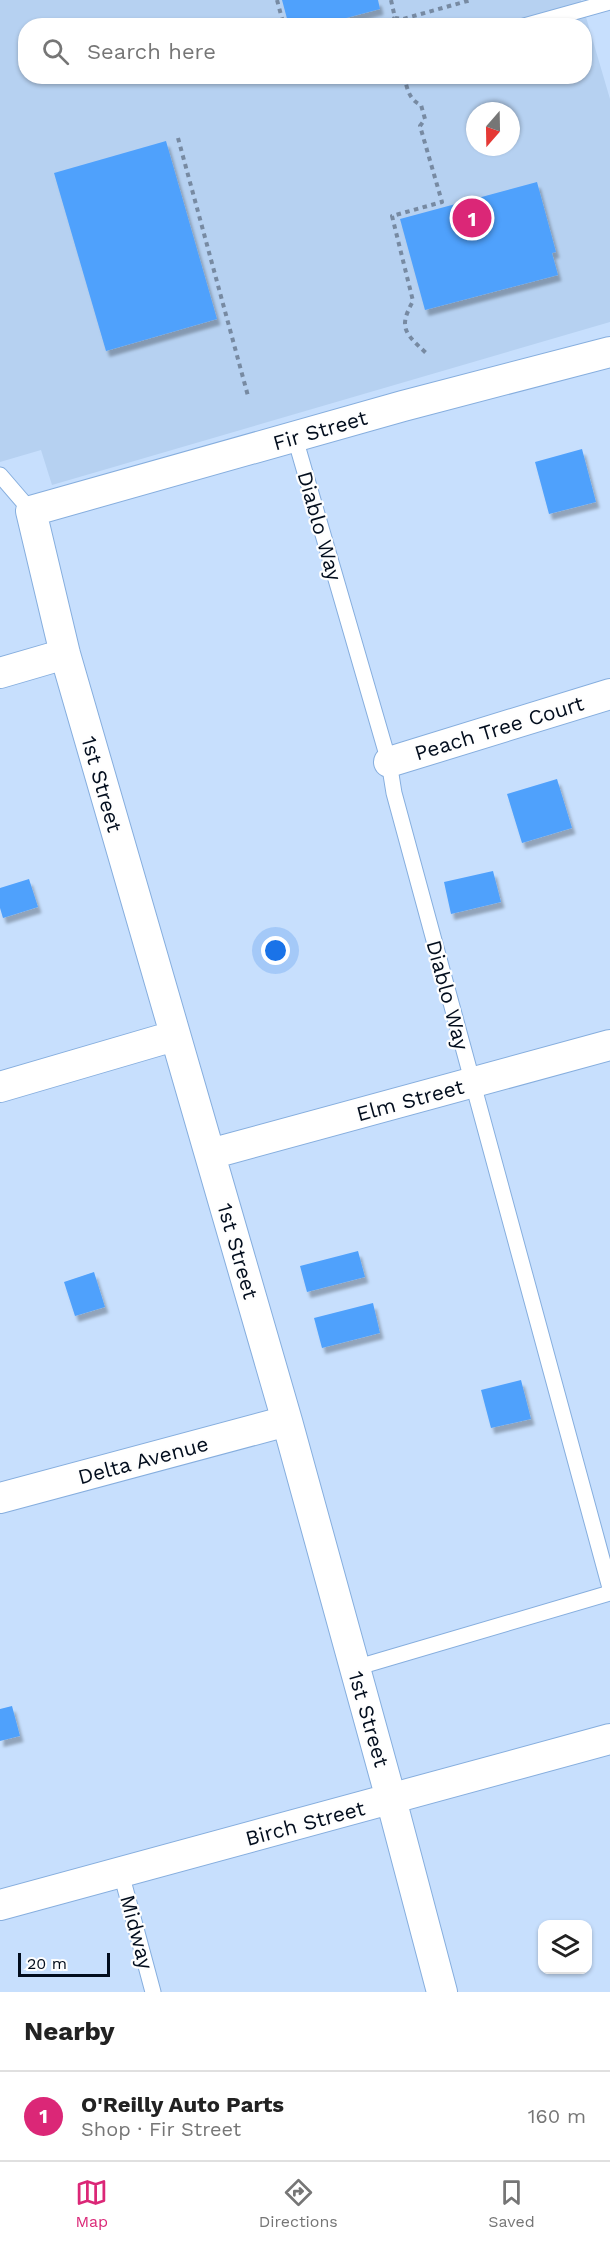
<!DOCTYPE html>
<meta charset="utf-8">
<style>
:root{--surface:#fff;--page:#f2f2f2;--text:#222;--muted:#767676;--line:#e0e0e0;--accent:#db2777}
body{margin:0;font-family:"Work Sans",sans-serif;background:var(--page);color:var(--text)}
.controls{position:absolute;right:18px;bottom:18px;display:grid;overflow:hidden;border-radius:12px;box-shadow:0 2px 4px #0004}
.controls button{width:54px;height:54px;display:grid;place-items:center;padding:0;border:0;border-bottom:2px solid var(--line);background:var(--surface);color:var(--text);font:30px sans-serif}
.compass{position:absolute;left:466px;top:102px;width:54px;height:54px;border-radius:50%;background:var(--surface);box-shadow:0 2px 4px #0004;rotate:200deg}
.scale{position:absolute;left:18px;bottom:15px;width:92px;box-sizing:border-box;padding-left:6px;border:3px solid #020d1d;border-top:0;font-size:16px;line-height:21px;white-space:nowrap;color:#020d1d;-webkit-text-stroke:4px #fefefe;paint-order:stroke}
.you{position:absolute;left:276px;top:951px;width:21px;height:21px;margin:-15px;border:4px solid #fff;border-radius:50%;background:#1a73e8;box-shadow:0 0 0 9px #1a73e833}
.badge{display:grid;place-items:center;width:39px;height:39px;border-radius:50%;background:var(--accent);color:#fff;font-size:20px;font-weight:700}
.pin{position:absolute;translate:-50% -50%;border:3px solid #fff;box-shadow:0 2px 6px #0006}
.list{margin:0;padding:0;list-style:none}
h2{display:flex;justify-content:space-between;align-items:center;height:78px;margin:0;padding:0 24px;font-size:26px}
h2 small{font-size:20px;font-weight:400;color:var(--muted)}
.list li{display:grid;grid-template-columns:39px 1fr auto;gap:18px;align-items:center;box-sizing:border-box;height:90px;padding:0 24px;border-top:2px solid var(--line)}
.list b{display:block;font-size:22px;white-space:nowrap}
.list p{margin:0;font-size:20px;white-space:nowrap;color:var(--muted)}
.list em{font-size:20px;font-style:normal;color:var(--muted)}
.icon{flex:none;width:33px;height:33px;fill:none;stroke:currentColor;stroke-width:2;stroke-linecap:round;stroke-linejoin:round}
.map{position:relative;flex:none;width:610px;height:1992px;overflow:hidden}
.search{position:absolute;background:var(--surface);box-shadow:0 2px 4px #0004;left:18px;right:18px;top:18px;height:66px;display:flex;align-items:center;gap:15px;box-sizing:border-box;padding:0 21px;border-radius:24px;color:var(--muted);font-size:22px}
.sheet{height:168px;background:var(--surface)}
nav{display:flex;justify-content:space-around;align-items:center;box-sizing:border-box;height:84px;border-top:2px solid var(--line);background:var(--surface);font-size:16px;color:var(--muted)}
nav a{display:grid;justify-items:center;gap:3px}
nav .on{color:var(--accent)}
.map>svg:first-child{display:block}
.built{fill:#b6d1f1;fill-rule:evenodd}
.building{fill:#50a1fc;filter:url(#shadow)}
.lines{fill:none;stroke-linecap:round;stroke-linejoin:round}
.lane-casing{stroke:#86aede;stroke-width:17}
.street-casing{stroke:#86aede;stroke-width:32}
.path{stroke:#778aa2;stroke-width:4;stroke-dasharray:4.5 4.5;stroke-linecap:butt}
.lane{stroke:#fff;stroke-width:15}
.street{stroke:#fff;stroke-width:30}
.labels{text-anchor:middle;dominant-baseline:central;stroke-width:4.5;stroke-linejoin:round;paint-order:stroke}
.street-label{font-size:21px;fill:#020d1d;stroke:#fefefe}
</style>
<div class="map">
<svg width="610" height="1992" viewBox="0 0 610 1992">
<defs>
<filter id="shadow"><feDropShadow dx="3.5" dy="6" stdDeviation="1.5" flood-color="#0004"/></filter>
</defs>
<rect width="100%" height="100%" fill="#c7dffd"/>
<path class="built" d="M0,0H581L610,99V322L52,485L41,450L0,462ZM26,26H584V76H26ZM475,111H511V147H475Z"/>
<path class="building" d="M282,0H378L380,9L316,26H289Z
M166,141L217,319L106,351L54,173Z
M537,182L556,252L552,253L558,275L425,310L400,219Z
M582,449L596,502L549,514L535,462Z
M557,779L572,828L522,843L507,794Z
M493,871L501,902L451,914L444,882Z
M29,879L38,907L3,918L0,908V888Z
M358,1251L365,1277L307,1292L300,1266Z
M94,1272L105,1307L75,1316L64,1282Z
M373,1303L380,1333L322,1348L314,1318Z
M521,1380L531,1419L491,1428L481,1390Z
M12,1706L20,1736L0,1741V1709Z"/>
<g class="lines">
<g class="lane-casing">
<path id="lane" d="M524,26L610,2
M295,438L389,762L394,793L610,1588
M0,475L31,511
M355,1668L610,1593
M121,1873L153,1992"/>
</g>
<g class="street-casing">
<path id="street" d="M0,673L65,654
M389,762L610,694
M0,1087L174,1036
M210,1154L610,1045
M0,1498L287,1421
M0,1905L610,1739
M442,1992L391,1799L287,1421L65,654L31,511L403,406L610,352"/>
</g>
<path class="path" d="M277,0L284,26
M391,0L395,18L403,19L471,0
M366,26L390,20
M391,26L390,20L395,18
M404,76C407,88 409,100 421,105L425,119L420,126L442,202L392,216L413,301C398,328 405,333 426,353
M178,138L248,396"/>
<use href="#lane" class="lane"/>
<use href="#street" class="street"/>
</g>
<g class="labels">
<g class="street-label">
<text transform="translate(320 430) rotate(-16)">Fir Street</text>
<text transform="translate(320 526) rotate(74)">Diablo Way</text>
<text transform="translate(499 728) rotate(-17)">Peach Tree Court</text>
<text transform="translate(102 784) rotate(74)">1st Street</text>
<text transform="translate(448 995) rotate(75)">Diablo Way</text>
<text transform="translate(410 1100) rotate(-15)">Elm Street</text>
<text transform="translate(238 1251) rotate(74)">1st Street</text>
<text transform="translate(143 1460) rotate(-15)">Delta Avenue</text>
<text transform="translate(369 1719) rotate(74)">1st Street</text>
<text transform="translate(305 1823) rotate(-15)">Birch Street</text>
<text transform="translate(137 1932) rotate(75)">Midway</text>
</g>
</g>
</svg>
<div class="controls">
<button><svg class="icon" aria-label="layers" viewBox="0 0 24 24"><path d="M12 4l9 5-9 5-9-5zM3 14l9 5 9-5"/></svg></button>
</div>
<svg class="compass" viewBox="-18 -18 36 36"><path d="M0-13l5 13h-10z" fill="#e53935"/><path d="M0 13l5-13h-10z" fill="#767676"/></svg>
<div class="scale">20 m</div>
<div class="you"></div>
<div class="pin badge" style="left:472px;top:218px">1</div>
<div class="search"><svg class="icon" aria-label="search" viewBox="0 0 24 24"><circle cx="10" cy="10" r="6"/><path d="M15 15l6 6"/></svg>Search here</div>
</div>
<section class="sheet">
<h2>Nearby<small></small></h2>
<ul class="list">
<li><span class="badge">1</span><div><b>O'Reilly Auto Parts</b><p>Shop · Fir Street</p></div><em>160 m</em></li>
</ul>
</section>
<nav>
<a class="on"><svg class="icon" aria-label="map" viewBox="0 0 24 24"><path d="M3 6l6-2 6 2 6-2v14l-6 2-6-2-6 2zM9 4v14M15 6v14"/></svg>Map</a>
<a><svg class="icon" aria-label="directions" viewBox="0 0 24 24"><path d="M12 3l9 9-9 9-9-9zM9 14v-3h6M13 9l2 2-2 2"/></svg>Directions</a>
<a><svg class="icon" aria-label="saved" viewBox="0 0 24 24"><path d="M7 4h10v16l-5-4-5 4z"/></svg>Saved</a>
</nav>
